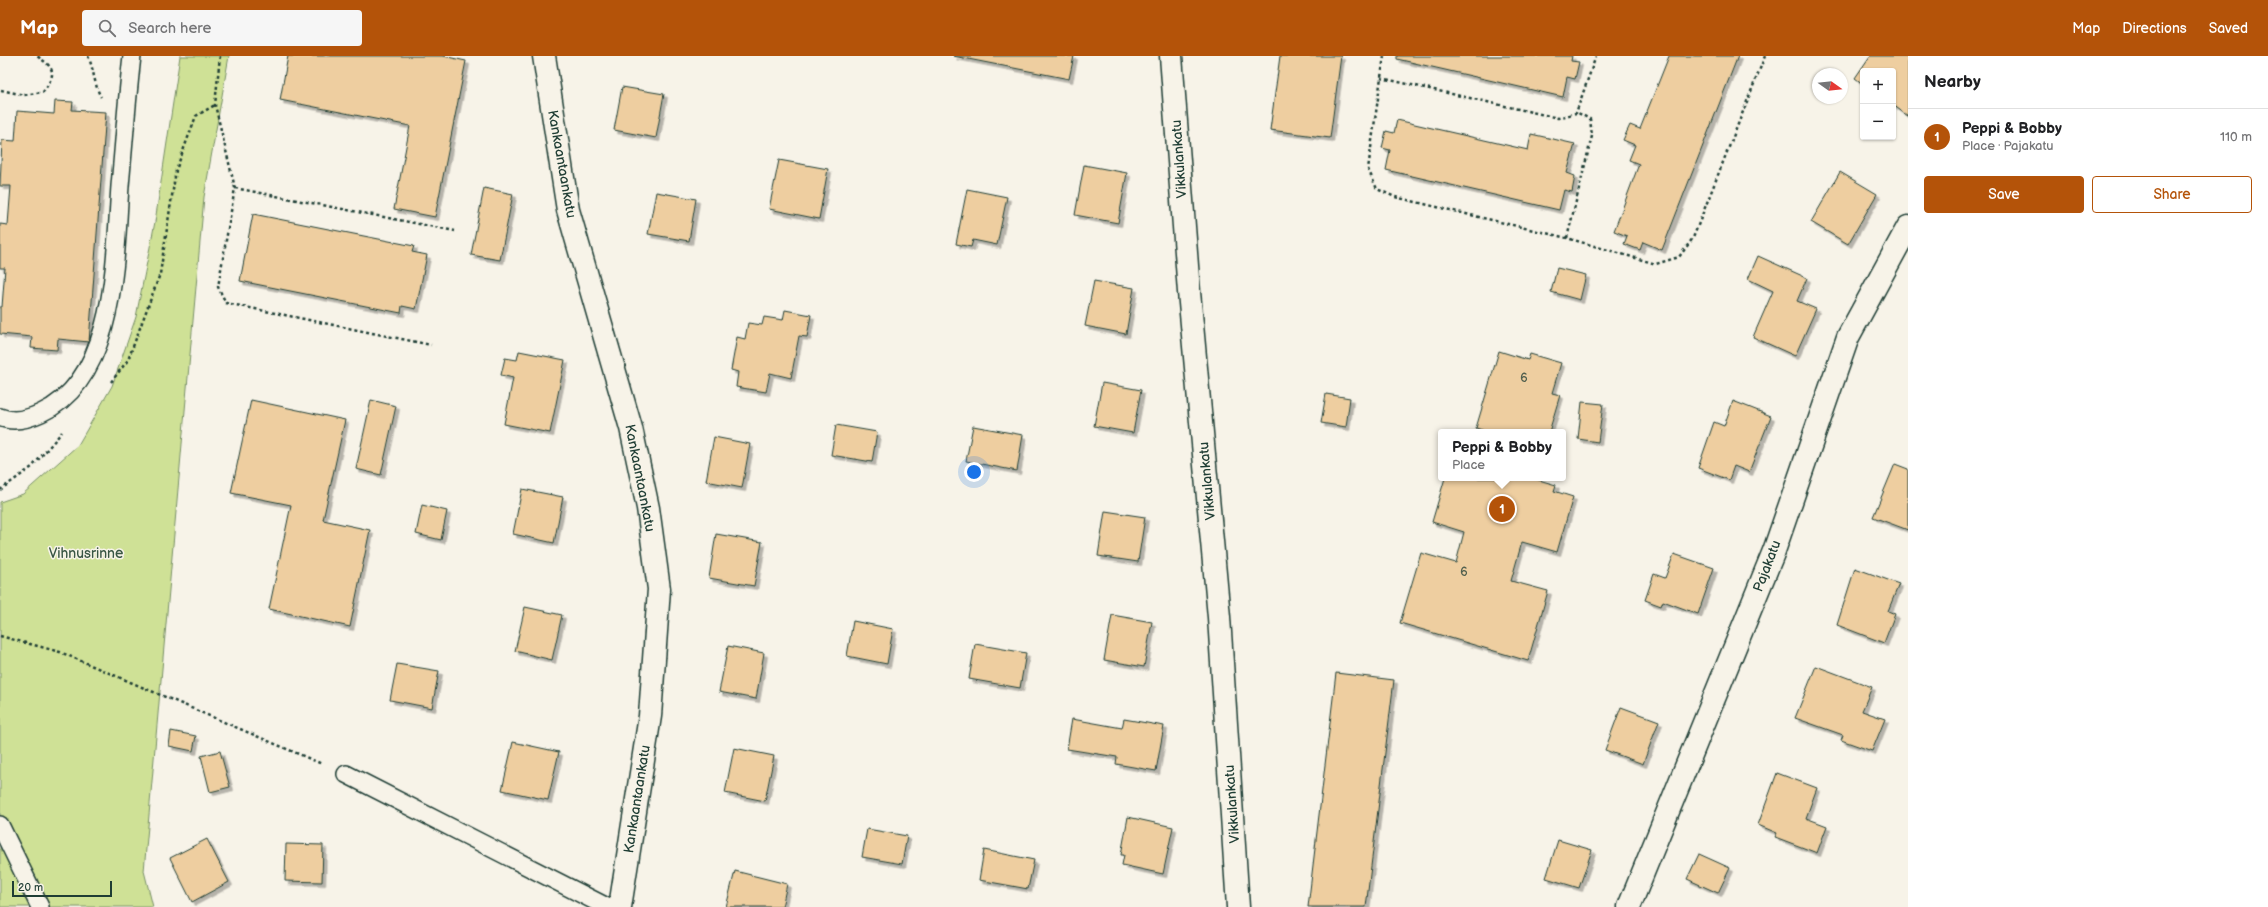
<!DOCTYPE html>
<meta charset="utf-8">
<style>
:root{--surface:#fff;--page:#f6f6f6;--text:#202124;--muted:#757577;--line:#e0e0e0;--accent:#b45309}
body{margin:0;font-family:"Balsamiq Sans",sans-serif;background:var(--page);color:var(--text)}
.controls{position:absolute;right:12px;top:12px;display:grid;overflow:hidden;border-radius:4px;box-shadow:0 1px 3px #0004}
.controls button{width:36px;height:36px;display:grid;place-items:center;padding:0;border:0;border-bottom:1px solid var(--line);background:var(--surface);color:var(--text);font:20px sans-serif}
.compass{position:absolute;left:1812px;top:12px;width:36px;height:36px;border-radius:50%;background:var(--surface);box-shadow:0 1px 3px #0004;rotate:105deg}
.scale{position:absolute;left:12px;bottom:10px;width:100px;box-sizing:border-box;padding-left:4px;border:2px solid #1f3d34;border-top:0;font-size:11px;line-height:14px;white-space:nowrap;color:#1f3d34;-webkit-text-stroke:3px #f7f3e8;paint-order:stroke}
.you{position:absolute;left:974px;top:416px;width:14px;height:14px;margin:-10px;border:3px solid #fff;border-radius:50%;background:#1a73e8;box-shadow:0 0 0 6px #1a73e833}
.badge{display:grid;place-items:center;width:26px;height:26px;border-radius:50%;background:var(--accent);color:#fff;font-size:13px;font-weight:700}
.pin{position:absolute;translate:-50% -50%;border:2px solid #fff;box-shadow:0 1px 4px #0006}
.popup{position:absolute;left:1438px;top:373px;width:128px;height:52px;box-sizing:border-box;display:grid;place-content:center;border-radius:4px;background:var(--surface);filter:drop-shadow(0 1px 3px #0005);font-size:13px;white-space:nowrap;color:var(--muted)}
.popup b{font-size:15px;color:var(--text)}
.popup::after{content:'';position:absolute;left:50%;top:100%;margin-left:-8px;border:8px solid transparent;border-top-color:var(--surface)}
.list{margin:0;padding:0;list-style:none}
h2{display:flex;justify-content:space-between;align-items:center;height:52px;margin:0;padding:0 16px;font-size:17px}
h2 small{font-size:13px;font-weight:400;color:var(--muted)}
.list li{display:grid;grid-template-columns:26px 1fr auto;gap:12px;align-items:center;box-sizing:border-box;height:56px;padding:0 16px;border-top:1px solid var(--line)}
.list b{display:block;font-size:15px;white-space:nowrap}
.list p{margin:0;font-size:13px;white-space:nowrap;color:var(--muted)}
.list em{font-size:13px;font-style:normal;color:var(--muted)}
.actions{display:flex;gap:8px;padding:12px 16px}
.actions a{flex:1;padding:9px 0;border:1px solid var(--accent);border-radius:4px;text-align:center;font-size:14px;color:var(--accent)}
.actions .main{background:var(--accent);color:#fff}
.icon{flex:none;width:22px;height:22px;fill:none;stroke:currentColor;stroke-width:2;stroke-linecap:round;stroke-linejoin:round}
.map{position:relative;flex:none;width:1908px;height:851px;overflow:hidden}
header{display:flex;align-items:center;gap:24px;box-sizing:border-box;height:56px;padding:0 20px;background:var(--accent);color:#fff}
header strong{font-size:19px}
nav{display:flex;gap:22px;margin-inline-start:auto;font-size:14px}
.search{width:280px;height:36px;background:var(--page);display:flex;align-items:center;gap:10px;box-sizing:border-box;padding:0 14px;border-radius:4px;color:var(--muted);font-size:15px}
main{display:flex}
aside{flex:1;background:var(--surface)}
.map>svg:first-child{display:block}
.green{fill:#cfe196;stroke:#778f65}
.building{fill:#eecea0;stroke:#1f3d34;filter:url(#shadow)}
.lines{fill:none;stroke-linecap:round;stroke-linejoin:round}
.service-casing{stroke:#1f3d34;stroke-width:20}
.minor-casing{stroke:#1f3d34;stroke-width:25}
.path{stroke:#1f3d34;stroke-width:2.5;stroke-dasharray:3 3;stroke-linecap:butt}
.service{stroke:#f7f3e8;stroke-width:17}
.minor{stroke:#f7f3e8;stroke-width:22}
.labels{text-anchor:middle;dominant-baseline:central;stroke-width:3;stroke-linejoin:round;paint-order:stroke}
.number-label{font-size:12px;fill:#53614f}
.street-label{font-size:14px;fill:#1f3d34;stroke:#f7f3e8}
.park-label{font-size:14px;fill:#395643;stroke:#f7f3e8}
</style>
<header>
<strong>Map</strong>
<div class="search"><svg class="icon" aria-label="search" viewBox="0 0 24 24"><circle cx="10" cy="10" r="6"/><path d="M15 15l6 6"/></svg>Search here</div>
<nav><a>Map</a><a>Directions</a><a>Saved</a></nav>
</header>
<main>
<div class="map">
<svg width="1908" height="851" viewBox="0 0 1908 851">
<defs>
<filter id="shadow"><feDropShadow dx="3.5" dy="3.5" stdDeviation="0" flood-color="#0004"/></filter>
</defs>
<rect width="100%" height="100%" fill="#f7f3e8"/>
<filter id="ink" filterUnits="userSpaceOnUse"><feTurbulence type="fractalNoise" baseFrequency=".025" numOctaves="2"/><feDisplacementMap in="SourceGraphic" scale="8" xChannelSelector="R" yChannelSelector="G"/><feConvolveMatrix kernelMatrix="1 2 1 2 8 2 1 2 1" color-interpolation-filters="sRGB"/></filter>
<g filter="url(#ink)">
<path class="green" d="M180,0H229L204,141L144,815L153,851H0V446L23,438L78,389L112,330L136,261L155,166Z"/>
<path class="building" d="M288,0H443L466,5L435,161L394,153L410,70L280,44Z
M953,0H1074L1069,23Z
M1280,0H1341L1330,82L1270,74Z
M1397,0H1572L1571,5L1579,6L1575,23L1567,21L1563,41L1397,3Z
M1669,0H1738L1662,194L1643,186L1640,194L1624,188L1627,180L1614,175L1639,108L1629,104L1635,89L1623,84L1630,69L1640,73Z
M1870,0H1908V60L1893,49V15H1863V28L1855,22Z
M622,31L664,38L656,82L614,74Z
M55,45L73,46L72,54L106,56L89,286L58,283L57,294L31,292L32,281L0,278V251H2L5,212H0V168L8,169L11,130H0L2,84L15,85L17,55L54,58Z
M1397,64L1528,94L1531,78L1575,88L1567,117L1575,120L1572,136L1564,134L1559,154L1386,114L1390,94L1382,92L1386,75L1394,77Z
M779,104L828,113L819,163L769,153Z
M1084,109L1127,117L1118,167L1075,159Z
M1840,116L1877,138L1848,188L1811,166Z
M484,132L513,138L500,204L471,199Z
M967,133L1007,141L997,189L973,184L971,191L956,188Z
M656,136L696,143L689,185L648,178Z
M253,158L414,190L412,196L427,199L416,253L402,250L401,257L240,225Z
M1758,200L1807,222L1797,245L1816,253L1795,300L1753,281L1773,235L1748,223Z
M1557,212L1586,219L1580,244L1551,236Z
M1094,225L1134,232L1126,278L1085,270Z
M785,254L811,259L807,281L799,280L791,322L770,317L766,336L736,331L738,316L731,314L737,281L745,283L748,267L762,269L764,261L783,264Z
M519,295L565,304L550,377L504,368L513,322L501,319L505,302L517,304Z
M1499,295L1528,304L1530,298L1561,307L1552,337L1560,339L1549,376H1488L1476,372Z
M1102,327L1141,334L1133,377L1094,370Z
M1326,338L1350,342L1346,371L1321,367Z
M251,344L345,364L323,464L370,474L350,571L269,553L291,449L231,437Z
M371,344L396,350L381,419L356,413Z
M1733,345L1771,360L1749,416L1734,410L1729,424L1698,412L1714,366L1724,370Z
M1582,346L1603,348L1598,386L1578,383Z
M836,369L877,376L872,406L831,399Z
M973,370L1023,379L1017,415L966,405Z
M714,381L750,388L742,432L706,425Z
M1895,408L1908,413V474L1873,461Z
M1445,422H1532L1556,429L1554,435L1573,441L1557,496L1522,486L1511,525L1548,535L1528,605L1400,567L1421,497L1456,507L1464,476L1432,466Z
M522,433L563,441L554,487L513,478Z
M422,449L447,455L441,484L416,478Z
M1105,455L1145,461L1138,506L1098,500Z
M716,478L762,486L754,530L709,522Z
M1674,498L1714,512L1698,558L1663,545L1661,550L1645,544L1654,518L1665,522Z
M1855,512L1899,528L1888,555L1895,558L1884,587L1837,569Z
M525,551L562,559L552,604L515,595Z
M1112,559L1152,566L1144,611L1104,604Z
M853,565L893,573L887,608L847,600Z
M975,588L1026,597L1020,632L969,623Z
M728,590L764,597L756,643L719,636Z
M397,608L439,615L432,652L390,644Z
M1816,610L1872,631L1862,655L1885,663L1872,695L1841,684L1843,679L1795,662Z
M1336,617L1394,624L1366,851H1308Z
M1621,651L1659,665L1643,708L1605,694Z
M1072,663L1122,672L1124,663L1164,670L1156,715L1116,708L1117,701L1067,693Z
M171,675L196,680L193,695L169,690Z
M513,686L559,696L548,744L502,734Z
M734,692L774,700L765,745L725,737Z
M220,695L230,731L210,736L201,700Z
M1777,717L1817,732L1806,762L1827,770L1817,797L1775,781L1777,777L1758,769Z
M1128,761L1173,771L1163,818L1122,809L1124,799H1121Z
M867,773L907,780L902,808L862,801Z
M207,783L229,826L192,846L170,802Z
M1558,784L1592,794L1579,832L1546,822Z
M286,788L323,789L322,826L285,825Z
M984,794L1034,804L1028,833L979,824Z
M1699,798L1730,812L1718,837L1687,823Z
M735,815L787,828L782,851H726Z"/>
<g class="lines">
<g class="service-casing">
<path id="service" d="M0,361C13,367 28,363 41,357C117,322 115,201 120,130C124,87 127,43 132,0
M346,718L607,851
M0,769L40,851"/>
</g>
<g class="minor-casing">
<path id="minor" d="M544,0L568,154L631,372L648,452L659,533L650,660L620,851
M1171,0L1189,236L1219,561L1238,851
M1629,851L1774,495L1848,281L1908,171"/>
</g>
<path class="path" d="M88,0C94,13 94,29 101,41
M220,0L215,49L235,132L218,231L226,247L431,289
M1384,0L1368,113L1377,133L1395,141L1567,182L1656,208L1679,201L1693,182L1765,0
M1381,22L1558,62L1576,57L1596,0
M1,34L24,39L43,36C56,17 56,13 37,0
M235,132L455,175
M1567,182L1592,80L1590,63L1576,56
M111,326L128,304L160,218L176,114L196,60L215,49
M0,434L32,411L62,376
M0,580L60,596L322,708"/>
<use href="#service" class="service"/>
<use href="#minor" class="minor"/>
</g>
</g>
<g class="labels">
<g class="number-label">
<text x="1524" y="322">6</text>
<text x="1464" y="516">6</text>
</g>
<g class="street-label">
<text transform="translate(1179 103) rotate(-94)">Vikkulankatu</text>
<text transform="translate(562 108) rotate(80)">Kankaantaankatu</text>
<text transform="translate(640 422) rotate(79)">Kankaantaankatu</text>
<text transform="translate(1207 425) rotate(-95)">Vikkulankatu</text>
<text transform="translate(1767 510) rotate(-69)">Pajakatu</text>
<text transform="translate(637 743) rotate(-81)">Kankaantaankatu</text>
<text transform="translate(1232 748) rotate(-94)">Vikkulankatu</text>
</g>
<g class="park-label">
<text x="86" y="497">Vihnusrinne</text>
</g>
</g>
</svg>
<div class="controls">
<button>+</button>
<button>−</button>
</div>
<svg class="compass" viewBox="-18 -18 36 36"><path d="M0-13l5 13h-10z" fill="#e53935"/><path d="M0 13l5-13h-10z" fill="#757577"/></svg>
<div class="scale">20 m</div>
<div class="you"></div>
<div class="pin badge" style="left:1502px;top:453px">1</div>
<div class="popup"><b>Peppi &amp; Bobby</b>Place</div>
</div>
<aside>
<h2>Nearby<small></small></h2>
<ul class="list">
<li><span class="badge">1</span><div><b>Peppi &amp; Bobby</b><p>Place · Pajakatu</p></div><em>110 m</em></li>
</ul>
<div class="actions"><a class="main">Save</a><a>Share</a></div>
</aside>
</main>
